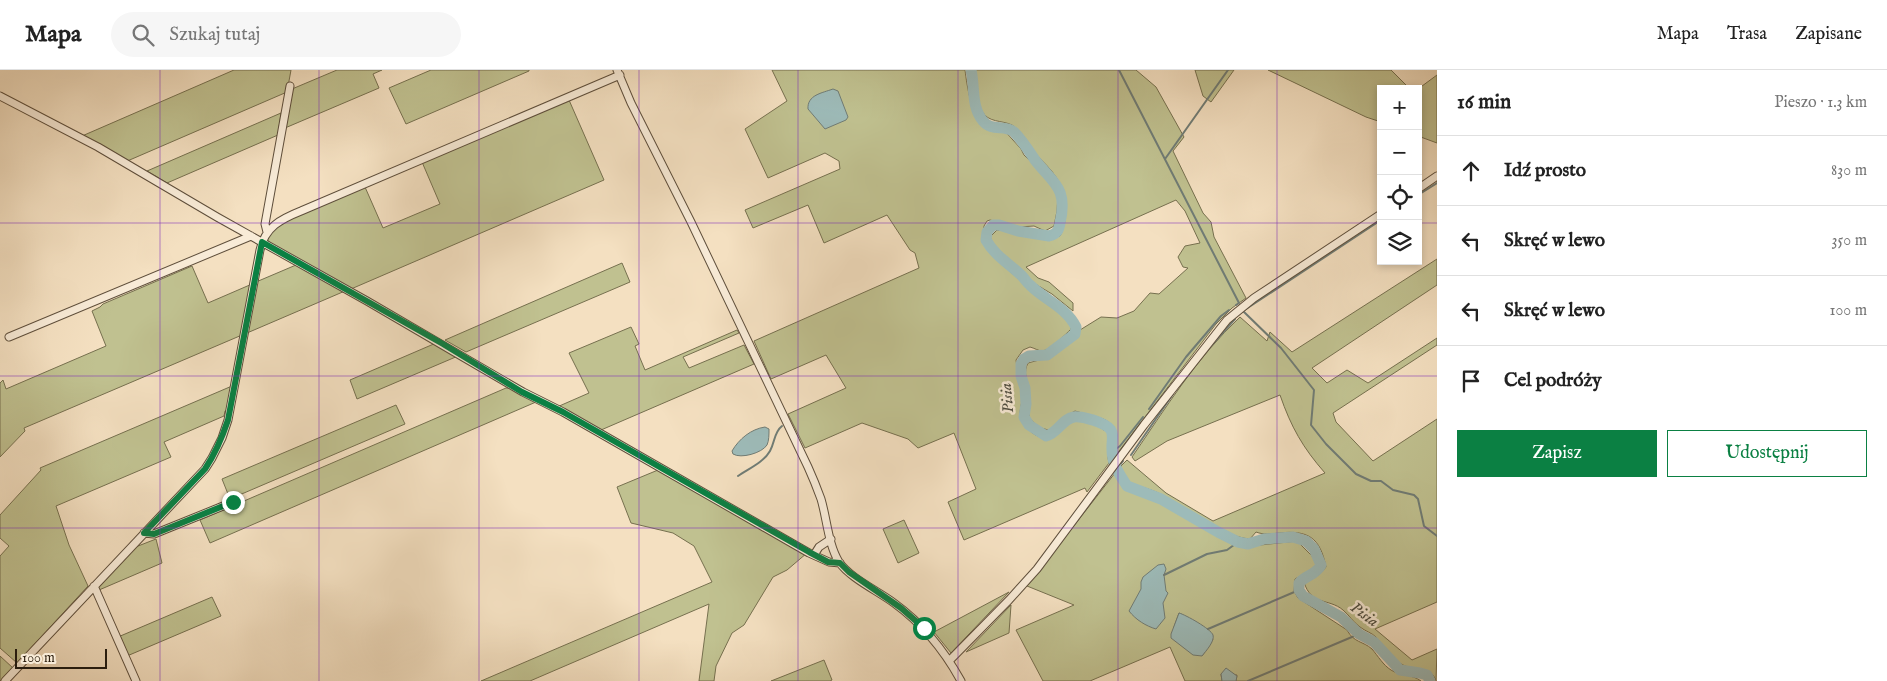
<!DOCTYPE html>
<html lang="pl">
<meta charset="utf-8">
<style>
:root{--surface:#fff;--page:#f6f6f6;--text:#222;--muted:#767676;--line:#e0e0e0;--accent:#0b8043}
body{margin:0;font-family:"IM FELL English",serif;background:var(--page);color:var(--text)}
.controls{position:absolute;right:15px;top:15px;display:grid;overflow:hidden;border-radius:0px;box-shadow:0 2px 8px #0003}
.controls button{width:45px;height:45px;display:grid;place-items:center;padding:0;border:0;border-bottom:1px solid var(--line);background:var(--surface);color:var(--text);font:25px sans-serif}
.scale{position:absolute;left:15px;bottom:12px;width:92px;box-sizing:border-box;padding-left:5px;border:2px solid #2c1e0e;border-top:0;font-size:14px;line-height:18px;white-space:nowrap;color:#2c1e0e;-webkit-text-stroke:4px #f8ebd7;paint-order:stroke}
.stop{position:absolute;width:15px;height:15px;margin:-11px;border:4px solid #0b8043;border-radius:50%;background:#fff}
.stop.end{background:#0b8043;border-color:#fff;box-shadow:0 1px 5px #0008}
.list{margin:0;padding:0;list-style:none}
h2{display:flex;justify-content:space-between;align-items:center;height:65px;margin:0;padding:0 20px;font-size:21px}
h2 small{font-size:16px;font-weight:400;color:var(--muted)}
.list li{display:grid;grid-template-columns:32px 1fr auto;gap:15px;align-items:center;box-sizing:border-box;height:70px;padding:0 20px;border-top:1px solid var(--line)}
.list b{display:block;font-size:19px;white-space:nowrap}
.list em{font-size:16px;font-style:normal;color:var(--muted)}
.actions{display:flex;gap:10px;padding:15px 20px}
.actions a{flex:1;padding:11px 0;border:1px solid var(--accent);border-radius:0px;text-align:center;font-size:18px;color:var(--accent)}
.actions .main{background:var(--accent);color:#fff}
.icon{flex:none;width:28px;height:28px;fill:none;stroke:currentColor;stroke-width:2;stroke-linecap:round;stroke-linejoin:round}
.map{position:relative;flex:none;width:1437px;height:611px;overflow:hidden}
header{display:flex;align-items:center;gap:30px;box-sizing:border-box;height:70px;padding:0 25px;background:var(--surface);border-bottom:1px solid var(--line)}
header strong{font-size:24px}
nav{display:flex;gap:28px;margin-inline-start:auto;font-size:18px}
.search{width:350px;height:45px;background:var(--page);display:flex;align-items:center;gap:12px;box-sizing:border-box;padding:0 18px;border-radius:28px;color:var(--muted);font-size:19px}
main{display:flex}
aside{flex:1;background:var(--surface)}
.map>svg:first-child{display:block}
.green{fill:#c0c190;stroke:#76704f;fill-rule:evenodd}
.water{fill:#9dbbb9;stroke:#707c75}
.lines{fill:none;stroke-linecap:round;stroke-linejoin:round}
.stream{stroke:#707c75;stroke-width:2}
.river{stroke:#9dbbb9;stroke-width:11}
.minor-casing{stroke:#5e4e3b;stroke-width:9}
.minor{stroke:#f8ebd7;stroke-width:7}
.route{stroke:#0b8043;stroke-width:6}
.grid{fill:none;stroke:#7b2cbf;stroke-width:1;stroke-opacity:0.55}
.labels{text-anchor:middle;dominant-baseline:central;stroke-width:5;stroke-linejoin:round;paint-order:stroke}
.water-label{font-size:16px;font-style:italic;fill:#4e4d41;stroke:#f8ebd7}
</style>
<header>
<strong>Mapa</strong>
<div class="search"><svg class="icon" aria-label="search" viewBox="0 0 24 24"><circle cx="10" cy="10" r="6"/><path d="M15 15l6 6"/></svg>Szukaj tutaj</div>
<nav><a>Mapa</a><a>Trasa</a><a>Zapisane</a></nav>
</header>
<main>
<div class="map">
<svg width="1437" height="611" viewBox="0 0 1437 611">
<rect width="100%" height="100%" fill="#f4e0c1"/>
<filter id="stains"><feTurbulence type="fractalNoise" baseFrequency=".004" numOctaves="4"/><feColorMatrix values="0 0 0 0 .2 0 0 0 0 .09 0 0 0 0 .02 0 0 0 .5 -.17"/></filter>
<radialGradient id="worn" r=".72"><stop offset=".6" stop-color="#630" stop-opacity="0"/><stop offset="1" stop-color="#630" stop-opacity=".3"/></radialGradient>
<path class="green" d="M234,0H291L287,22L125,92L82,66Z
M337,0H382L373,4L379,18L285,58L292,19Z
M431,0H529V1L406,54L389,18Z
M772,0H965C967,16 972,52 988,59C993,62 999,61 1004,60L1021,79L1024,85L1055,115L1058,125L1057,141L1054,156L1045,161L1034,156L1018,157L990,150L987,151L984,156L983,173L999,192L1043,230L1065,245L1072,254L1071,259C1066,264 1049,281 1042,281C1039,281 1034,278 1030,277L1023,280L1016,290C1017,302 1021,313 1022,324C1023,331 1020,337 1020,344C1021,356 1038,371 1050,368C1060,365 1064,352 1074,350C1085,348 1101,357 1109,364L1108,388L1109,393L1087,422L1085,418L964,470L948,432L976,419L954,363L918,378L908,369L862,353L805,378L788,344L846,318L826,285L771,309L754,271L919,198L915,183L910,180L887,145L824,173L808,135L753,158L745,140L840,99L839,91L825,83L768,108L745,59L787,31Z
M974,0H1136L1156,17L1184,67L1173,81L1203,143L1211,152L1214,167L1246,228L1232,238L1216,254L1116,385C1117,346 1109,351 1075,341L1064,347L1050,360C1040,359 1035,355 1029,347C1029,338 1030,327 1028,317C1027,308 1023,303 1028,293L1050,287L1077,268L1080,260L1101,247L1117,248L1134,241L1150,223L1159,224L1188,198L1183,197L1178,187L1185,176L1200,173L1185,141L1176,130L1026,197L1038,208L1049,212L1073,233V241L1052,224L1032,212L1003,185L993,174L990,167L997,160C1018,159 1039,174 1060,166C1069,149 1067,123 1056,107C1051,99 1043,92 1036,84C1029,75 1022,61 1012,55C1002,50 988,53 982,41C975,29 978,13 974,0Z
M1195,0H1234L1211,32L1203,26Z
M1268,0H1391L1410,19H1381V52L1366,47Z
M1437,5V73L1418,66V19Z
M569,30L604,110L351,219L275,177L266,169L279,154L365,117L383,158L440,134L422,92Z
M281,43L278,65L167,113L147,101Z
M1437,189V215L1312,298L1327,313L1347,300L1368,313L1437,268V275L1333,343L1336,352L1373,391L1437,349V532L1375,559L1412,590L1437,579L1436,611C1431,595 1414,601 1403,595C1390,589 1384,577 1376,567C1372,563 1365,561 1360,557C1353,552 1349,545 1343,540C1329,528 1311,536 1304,512L1320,504L1326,497C1320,467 1308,460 1279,463C1271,464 1264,465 1256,462L1250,469C1224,467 1189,441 1167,428C1156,420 1140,417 1127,412L1126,407L1121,404V396L1127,390L1166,423L1213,451L1325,403C1303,378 1291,357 1280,325L1167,371L1135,391L1132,387C1165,339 1197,287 1240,247L1267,271L1270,262L1292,282Z
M622,193L630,212L466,282L445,270Z
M296,195L345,221L247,263L256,212Z
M192,196L208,233L252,214L242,265L24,358L25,361L0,387V313L3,310L6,319L106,276L92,241L100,237L103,234Z
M631,257L639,274L635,276L645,300L737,260L739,263L683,287L689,298L744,275L754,294L601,360L557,337L589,323L569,283Z
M436,273L458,286L357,329L350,310Z
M232,316L227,340L225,341L224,346L164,372L171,387L56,436L69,475L88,516L17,593L0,578V486L9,476L0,468V445L41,400L40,398Z
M506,318H514L536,332L210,473L200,450Z
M396,335L405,354L230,429L222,409Z
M658,400L807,483L787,500L773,507L744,555L732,563L716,596L714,611H699L709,534L530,611H481L712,512L694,476L673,463L631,453L617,417Z
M1115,403L1128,420H1134L1159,431L1198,455L1242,477L1297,471L1312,486L1317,494C1311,503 1303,504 1295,509L1294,521L1298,528L1347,560C1354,573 1363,571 1372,579C1378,586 1383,595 1391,600C1400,606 1412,604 1421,611H1236L1237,605L1221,604L1222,611H1185L1170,577L1090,611H1043L1016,560L1074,535L1027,516ZM1179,543L1183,545L1213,569L1202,586L1174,557Z
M904,450L919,483L898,493L883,459Z
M156,469L162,493L99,520L98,515L133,478Z
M1009,522L951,583L934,562Z
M212,527L221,546L127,586L118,567Z
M1011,535L1009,563L966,582Z
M0,586L13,598L0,611Z
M824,590L832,610L830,611H771Z"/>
<path class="water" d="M833,19L838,21L848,47L846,50L825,59L808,39C807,25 822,23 833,19Z
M765,357L769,359C769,364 769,371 767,375C762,383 741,389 733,384L732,381C739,369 751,359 765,357Z
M1164,494L1166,499L1164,505L1166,521L1168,523L1163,533L1165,548L1156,559C1146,556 1136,550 1129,541L1141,519V512L1143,507L1158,495Z
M1179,543C1186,545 1211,559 1213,565C1215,571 1206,581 1202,586L1193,585L1171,568V564Z
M1226,598L1237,606L1236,611H1222L1221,604Z"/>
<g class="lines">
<path class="stream" d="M1119,0L1239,233L1236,235
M1165,89L1228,0
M1418,125L1437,113
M1243,241L1281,278L1314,320L1311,355L1326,374L1356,404L1371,411H1381L1393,420L1414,425L1418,429L1424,456L1437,466
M1243,241L1381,150
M1208,279L1235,249
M1149,339L1186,287L1221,246L1229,240
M1112,382L1120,376L1143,347
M1131,385L1173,324
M1117,399L1123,391
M738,406C748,399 764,392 770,381C775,372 774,362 782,356
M1164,505L1207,484L1227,480L1238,472
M1208,559L1299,520
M1248,611L1359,564"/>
<path class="river" d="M971,0C975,17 971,37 983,51C992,62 1005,54 1014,62C1022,70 1029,81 1035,90C1054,114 1068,118 1060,153C1059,160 1057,164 1049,166L1018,161L999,155H993L987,162L986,170C995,186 1010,194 1022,206C1025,209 1027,213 1030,215C1045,230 1066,237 1076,257L1075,264L1047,285L1029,286L1024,289L1021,294V306L1025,318L1026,334L1024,347L1029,355L1046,366C1058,363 1062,349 1074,347C1080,346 1088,349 1093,350C1123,360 1108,366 1113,389C1115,399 1122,408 1127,416L1161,429L1218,462L1238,472L1248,474L1264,469L1293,467L1306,471L1314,479L1321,495C1316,505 1306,505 1299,513V520L1303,526L1341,547L1359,564L1374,572L1400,600L1420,603L1427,605L1430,611"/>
<g class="minor-casing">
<path id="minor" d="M617,0L631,33L691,152L808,397C813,408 817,418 821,429C827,449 828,474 839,492C850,508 878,521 894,533C923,554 944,580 961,611
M0,26L98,77L217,147L367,231L523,322L563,342L809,483L829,492L840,493
M1418,119L1437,106
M267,162L265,154L290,16
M9,267L251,166
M144,463L154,464L233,432
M814,485L819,477L831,469
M94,516L136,611
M950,590L1009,530L1037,499L1144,355L1227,250L1254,228L1381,144
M5,611L205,399L212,388L222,368L228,350L260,180C265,157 281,149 301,141L620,5"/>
</g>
<use href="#minor" class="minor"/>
</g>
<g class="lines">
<path class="route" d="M233,432L154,464L144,463L205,399C215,384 222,368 228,350L262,172L443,274L522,322L563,342L809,482L828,492L840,493L849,502L901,538L924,558"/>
</g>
<path class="grid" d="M160,0V611M319,0V611M479,0V611M639,0V611M798,0V611M958,0V611M1118,0V611M1277,0V611M0,153H1381M1418,153H1437M0,306H1437M0,458H1437"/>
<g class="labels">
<g class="water-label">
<text transform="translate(1008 328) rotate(-95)">Pisia</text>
<text transform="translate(1364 545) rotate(37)">Pisia</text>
</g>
</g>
<rect width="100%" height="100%" filter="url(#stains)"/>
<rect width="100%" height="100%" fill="url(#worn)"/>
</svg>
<div class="controls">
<button>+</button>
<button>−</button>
<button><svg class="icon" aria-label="locate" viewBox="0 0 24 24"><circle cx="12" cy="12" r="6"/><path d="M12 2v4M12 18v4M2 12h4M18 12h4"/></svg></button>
<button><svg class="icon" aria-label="layers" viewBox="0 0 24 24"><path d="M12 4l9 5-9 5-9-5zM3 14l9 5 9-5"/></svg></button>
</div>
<div class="scale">100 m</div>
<div class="stop" style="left:924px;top:558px"></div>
<div class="stop end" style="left:233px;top:432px"></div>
</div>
<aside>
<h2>16 min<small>Pieszo · 1.3 km</small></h2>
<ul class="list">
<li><svg class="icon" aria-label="ahead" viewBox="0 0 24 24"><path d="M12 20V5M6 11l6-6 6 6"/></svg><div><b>Idź prosto</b></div><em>830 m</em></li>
<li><svg class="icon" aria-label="left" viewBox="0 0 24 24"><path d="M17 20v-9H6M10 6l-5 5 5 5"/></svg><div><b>Skręć w lewo</b></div><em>350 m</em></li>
<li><svg class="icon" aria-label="left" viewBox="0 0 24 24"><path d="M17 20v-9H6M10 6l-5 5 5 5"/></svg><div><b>Skręć w lewo</b></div><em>100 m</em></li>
<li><svg class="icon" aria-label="arrive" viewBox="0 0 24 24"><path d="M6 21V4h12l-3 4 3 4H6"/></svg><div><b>Cel podróży</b></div></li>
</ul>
<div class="actions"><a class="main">Zapisz</a><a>Udostępnij</a></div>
</aside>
</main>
